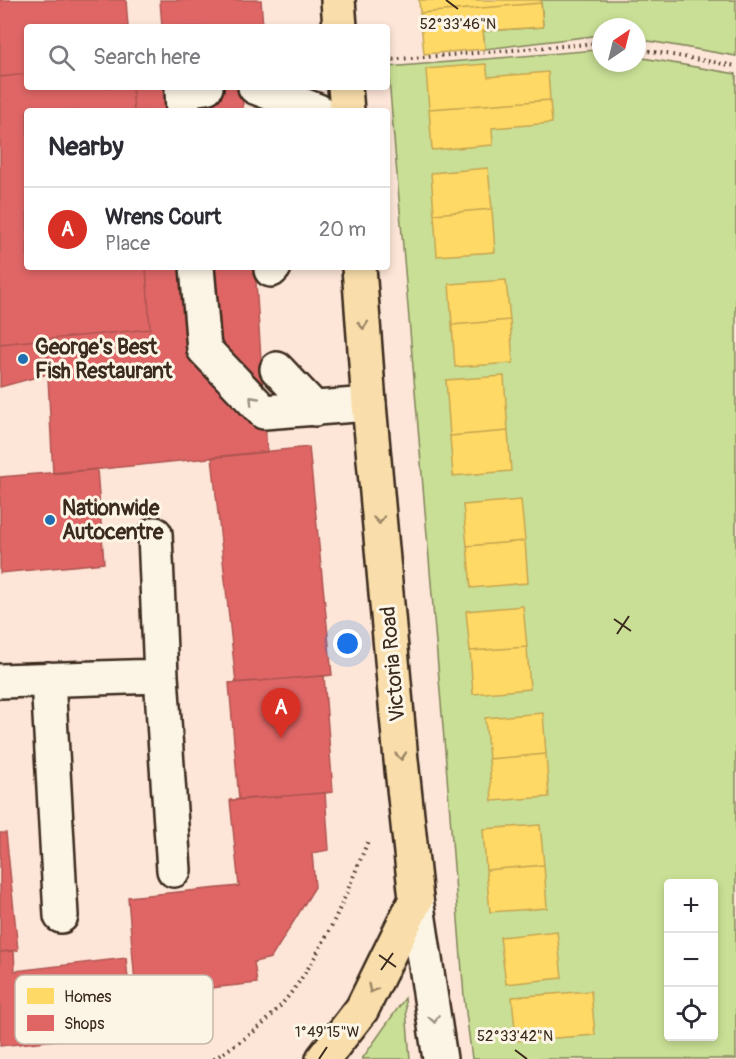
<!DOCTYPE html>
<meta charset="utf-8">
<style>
:root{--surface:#fff;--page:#f7f7f7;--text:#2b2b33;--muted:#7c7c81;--line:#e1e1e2;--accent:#d93025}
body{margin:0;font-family:Pangolin,sans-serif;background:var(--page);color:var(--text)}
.controls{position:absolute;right:18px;bottom:18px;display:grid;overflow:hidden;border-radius:6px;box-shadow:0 3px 9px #0003}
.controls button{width:54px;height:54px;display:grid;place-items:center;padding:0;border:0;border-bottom:2px solid var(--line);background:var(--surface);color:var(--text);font:30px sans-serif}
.compass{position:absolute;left:592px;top:18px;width:54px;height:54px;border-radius:50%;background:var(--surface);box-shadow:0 3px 9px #0003;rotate:35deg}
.you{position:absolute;left:348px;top:644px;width:21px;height:21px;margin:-15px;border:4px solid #fff;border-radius:50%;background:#1a73e8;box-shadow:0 0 0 9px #1a73e833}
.badge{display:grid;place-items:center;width:39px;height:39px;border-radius:50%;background:var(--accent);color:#fff;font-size:20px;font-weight:700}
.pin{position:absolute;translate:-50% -50px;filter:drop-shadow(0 2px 3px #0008)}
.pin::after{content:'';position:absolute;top:32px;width:21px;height:18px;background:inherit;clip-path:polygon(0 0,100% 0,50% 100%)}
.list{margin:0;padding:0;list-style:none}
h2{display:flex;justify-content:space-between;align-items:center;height:78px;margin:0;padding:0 24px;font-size:26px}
h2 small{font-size:20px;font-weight:400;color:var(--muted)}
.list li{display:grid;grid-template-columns:39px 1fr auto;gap:18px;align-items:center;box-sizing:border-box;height:84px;padding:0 24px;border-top:2px solid var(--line)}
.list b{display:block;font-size:22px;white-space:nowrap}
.list p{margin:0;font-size:20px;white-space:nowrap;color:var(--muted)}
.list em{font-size:20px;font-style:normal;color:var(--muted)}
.icon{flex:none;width:33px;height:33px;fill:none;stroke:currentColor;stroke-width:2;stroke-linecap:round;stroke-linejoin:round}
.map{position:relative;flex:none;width:736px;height:1059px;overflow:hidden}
.search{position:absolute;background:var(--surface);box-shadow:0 3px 9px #0003;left:24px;top:24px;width:366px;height:66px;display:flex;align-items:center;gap:15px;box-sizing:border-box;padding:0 21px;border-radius:6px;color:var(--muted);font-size:22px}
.panel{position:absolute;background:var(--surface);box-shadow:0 3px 9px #0003;left:24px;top:108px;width:366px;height:162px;border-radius:6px}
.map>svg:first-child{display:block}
.green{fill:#c9df95;stroke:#82845a;stroke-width:1.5;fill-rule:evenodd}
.homes{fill:#ffd966;stroke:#c4a450;stroke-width:1.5}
.shops{fill:#e06666;stroke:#ae5450;stroke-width:1.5}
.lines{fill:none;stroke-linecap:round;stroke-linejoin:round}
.minor-casing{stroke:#3b2a1e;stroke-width:38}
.major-casing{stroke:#3b2a1e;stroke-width:38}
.path{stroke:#3b2a1e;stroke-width:4;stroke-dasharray:1.5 4.5;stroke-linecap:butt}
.minor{stroke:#fcf5e5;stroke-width:33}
.major{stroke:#f9deab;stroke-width:33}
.oneway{stroke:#9a8464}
.oneway2{stroke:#9c9082}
.ticks{fill:none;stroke:#3b2a1e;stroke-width:2}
.poi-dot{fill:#1f6fb2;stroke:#fcf5e5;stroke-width:2}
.labels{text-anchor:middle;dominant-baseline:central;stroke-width:6;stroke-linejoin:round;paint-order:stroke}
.poi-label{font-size:21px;font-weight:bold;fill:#3b2a1e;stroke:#fcf5e5;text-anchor:start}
.street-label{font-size:21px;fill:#3b2a1e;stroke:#fcf5e5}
.key{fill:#fcf5e5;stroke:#c2b8a9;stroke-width:1.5}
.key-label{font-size:16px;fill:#3b2a1e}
.ticks-label{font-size:15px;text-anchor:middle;fill:#3b2a1e;stroke:#fcf5e5;stroke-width:6;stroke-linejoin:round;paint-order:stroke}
</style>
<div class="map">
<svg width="736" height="1059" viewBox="0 0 736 1059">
<rect width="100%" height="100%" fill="#fde6d8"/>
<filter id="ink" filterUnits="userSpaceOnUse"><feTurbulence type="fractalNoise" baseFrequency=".0167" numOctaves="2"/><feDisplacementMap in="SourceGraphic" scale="12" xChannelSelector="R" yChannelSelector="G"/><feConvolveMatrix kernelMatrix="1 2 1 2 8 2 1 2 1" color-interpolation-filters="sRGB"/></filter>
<g filter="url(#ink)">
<path class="green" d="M541,0H736V56L637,39V27H601V35L485,49L483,31L543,27Z
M597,50L601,51V63H637V57L736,74V1059H472L464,997L446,763L388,67ZM668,884H714V1036H668Z
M405,998L410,1059H362Z"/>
<path class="homes" d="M419,0H541V3L420,13Z
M541,3L543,27L483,31L485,49L424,54L420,13Z
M486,64L488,77L548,72L550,100L429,109L426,69Z
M550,100L552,123L492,128L493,145L432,150L429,109Z
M488,168L492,209L434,214L431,173Z
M492,209L495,252L437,256L434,214Z
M506,280L510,320L452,325L449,284Z
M510,320L513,363L455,367L452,325Z
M504,376L508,431L450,436L446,380Z
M508,431L511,471L453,476L450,436Z
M521,500L525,541L467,546L463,505Z
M525,541L528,583L471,588L467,546Z
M523,606L527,647L470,651L466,611Z
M527,647L530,689L473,694L470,651Z
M543,713L546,754L489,759L485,718Z
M546,754L549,797L492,801L489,759Z
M540,825L544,865L486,870L483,829Z
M544,865L547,908L490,912L486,870Z
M557,931L562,978L506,984L500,937Z
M591,991L595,1035L516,1041L512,997Z"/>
<path class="shops" d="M0,0H126L128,27H27V87H132L134,111H27V267H146L150,329L0,344Z
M0,0H126L128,27H27V87H132L134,111H27V267H146L150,329L0,344Z
M160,0H261L263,27H162Z
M27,74V87H243V111H27V267H255L267,452L53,474L46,339L0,344V77Z
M46,339L48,374L0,387V344Z
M309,447L332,675L236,683L212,457Z
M309,447L332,675L324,676L333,792L325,793L329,850L312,853L315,887L271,958L254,962L257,983L136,996L128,897L239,886L230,800H239L229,683H236L212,457Z
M97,469L104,563L0,573V477Z
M324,676L333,792L239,800L229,683Z
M325,793L329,850L312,853L315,887L271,958L254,962L257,983L136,996L128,897L239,886L230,800Z
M0,833H6L18,950L0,952Z
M0,833H6L18,950L14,951L15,971L126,958L133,1032L0,1046Z
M14,951L15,971L126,958L133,1032L0,1046V952Z"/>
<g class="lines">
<g class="minor-casing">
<path id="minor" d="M255,87L318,111
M183,111L182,90L206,87
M197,267L204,349L264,412L369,404
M271,270L274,267
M277,369L315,409
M155,534L161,676L174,870
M48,679L61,916
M0,681L161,676
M416,899L440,1059"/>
</g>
<g class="major-casing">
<path id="major" d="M338,0L340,27
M345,87L347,111
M323,1059L362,1009L416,899L401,760L369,404L359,267"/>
</g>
<path class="path" d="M637,49L736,66
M387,60L601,43
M214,1059C234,1045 256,1033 273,1014C319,965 343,902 368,841"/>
<use href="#minor" class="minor"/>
<use href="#major" class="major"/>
</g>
<defs><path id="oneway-chevron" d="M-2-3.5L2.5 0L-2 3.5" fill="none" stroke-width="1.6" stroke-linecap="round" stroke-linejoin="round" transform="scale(1.5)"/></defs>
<g class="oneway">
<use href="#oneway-chevron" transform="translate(363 325) rotate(86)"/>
<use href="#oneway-chevron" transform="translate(379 520) rotate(85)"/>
<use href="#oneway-chevron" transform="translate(401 756) rotate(85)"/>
<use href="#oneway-chevron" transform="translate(372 989) rotate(116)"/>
</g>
<g class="oneway2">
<use href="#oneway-chevron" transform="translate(253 400) rotate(-134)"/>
<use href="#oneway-chevron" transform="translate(434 1019) rotate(81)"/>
</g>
</g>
<path class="ticks" d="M446,0L458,9M614,619L631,631M617,634L629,616M379,955L396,967M381,970L393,953M515,1050L527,1059M319,1059L327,1047"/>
<g class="poi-dot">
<circle cx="23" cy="359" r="6"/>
<circle cx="50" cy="520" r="6"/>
</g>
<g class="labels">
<g class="poi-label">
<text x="35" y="347">George's Best<tspan x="35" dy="24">Fish Restaurant</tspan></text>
<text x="62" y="508">Nationwide<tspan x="62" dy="24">Autocentre</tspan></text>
</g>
<g class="street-label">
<text transform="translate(393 664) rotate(-95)">Victoria Road</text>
</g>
</g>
<rect x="15" y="975" width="198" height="69" rx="9" class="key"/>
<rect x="27" y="988" width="27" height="16" fill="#ffd966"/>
<rect x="27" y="1015" width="27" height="16" fill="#e06666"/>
<g class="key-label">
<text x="64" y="1002">Homes</text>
<text x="64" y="1029">Shops</text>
</g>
<g class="ticks-label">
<text x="458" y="29">52°33'46"N</text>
<text x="327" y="1037">1°49'15"W</text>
<text x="515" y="1041">52°33'42"N</text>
</g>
</svg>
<div class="controls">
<button>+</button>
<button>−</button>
<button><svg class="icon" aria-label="locate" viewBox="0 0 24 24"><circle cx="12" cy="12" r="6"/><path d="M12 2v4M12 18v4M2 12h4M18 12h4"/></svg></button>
</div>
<svg class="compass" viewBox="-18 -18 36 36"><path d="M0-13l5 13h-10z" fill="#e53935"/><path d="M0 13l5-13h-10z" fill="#7c7c81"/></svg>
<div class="you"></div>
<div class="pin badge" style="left:281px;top:738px">A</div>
<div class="search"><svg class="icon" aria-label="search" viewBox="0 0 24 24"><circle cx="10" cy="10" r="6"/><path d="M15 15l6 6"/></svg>Search here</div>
<section class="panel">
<h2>Nearby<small></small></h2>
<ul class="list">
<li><span class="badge">A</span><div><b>Wrens Court</b><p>Place</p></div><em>20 m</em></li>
</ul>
</section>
</div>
